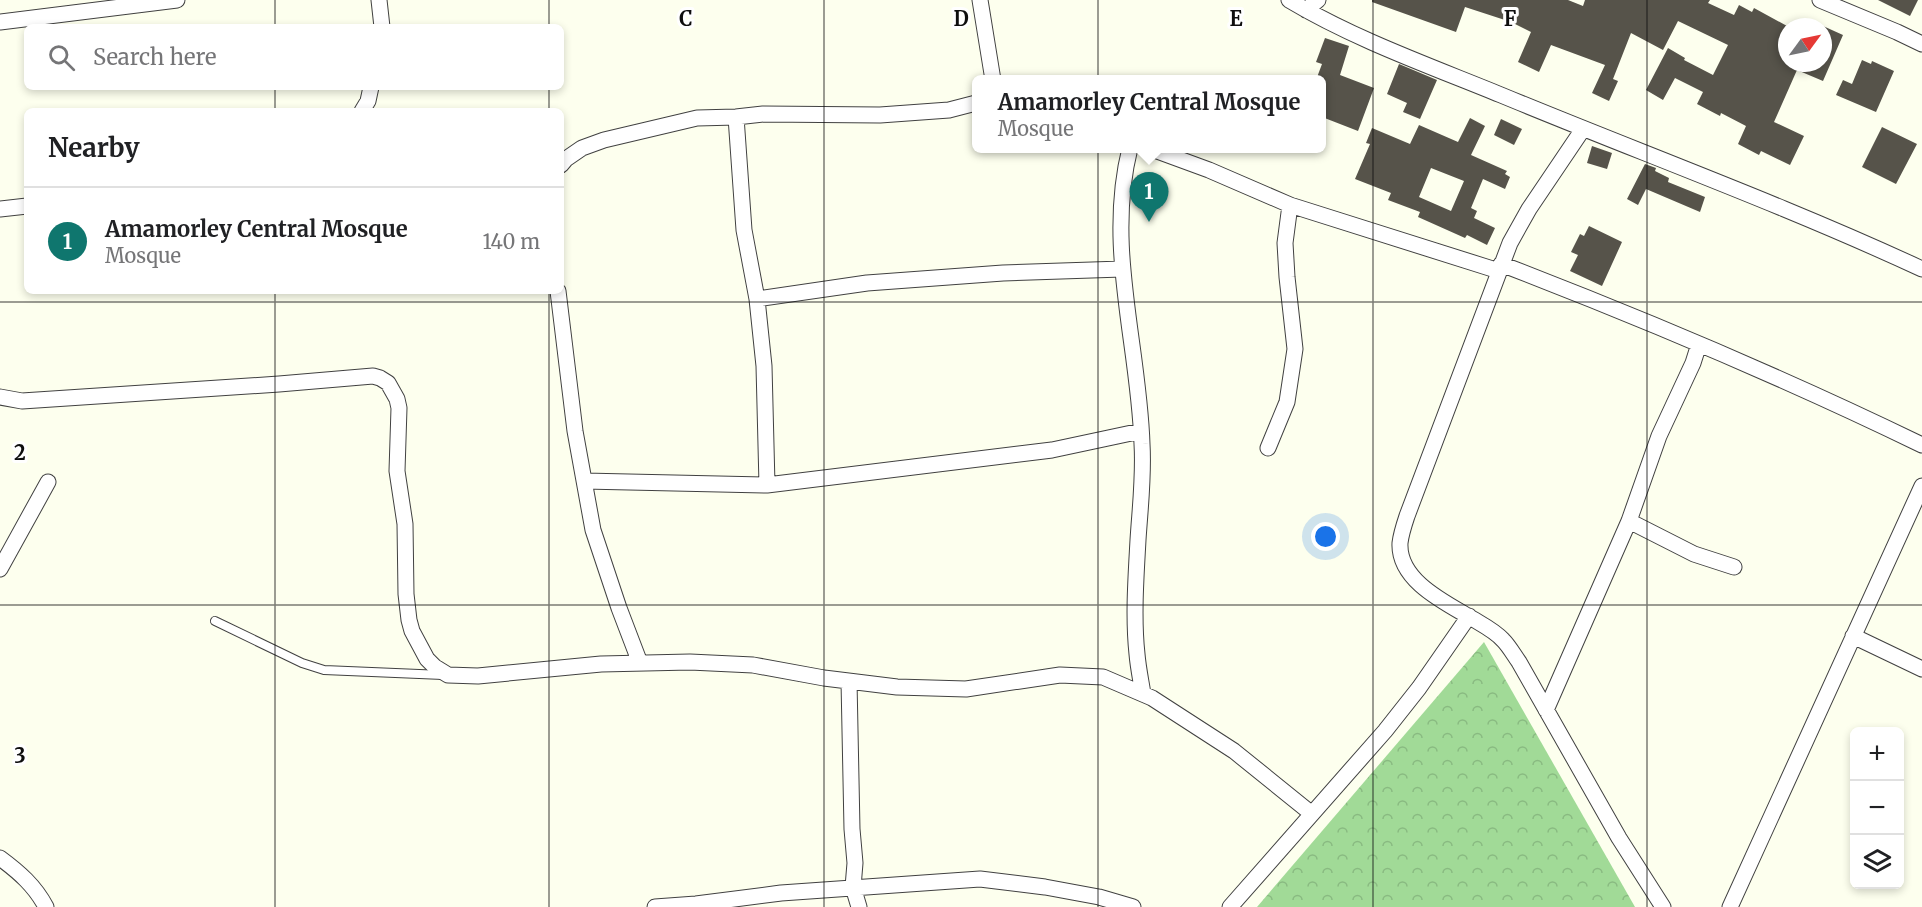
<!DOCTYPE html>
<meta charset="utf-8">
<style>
:root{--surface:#fff;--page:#f2f2f2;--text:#202124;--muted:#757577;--line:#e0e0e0;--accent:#0f766e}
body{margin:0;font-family:Merriweather,serif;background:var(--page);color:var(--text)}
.controls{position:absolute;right:18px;bottom:18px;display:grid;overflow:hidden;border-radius:9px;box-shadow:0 3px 9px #0003}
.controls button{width:54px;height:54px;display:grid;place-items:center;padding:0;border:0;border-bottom:2px solid var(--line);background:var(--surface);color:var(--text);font:30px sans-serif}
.compass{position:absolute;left:1778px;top:18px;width:54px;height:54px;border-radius:50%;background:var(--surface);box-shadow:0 3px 9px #0003;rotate:57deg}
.you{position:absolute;left:1326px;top:537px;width:21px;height:21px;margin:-15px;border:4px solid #fff;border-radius:50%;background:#1a73e8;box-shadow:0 0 0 9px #1a73e833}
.badge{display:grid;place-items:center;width:39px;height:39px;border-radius:50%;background:var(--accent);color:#fff;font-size:20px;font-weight:700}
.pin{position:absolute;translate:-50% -50px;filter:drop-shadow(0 2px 3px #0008)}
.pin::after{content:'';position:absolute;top:32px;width:21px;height:18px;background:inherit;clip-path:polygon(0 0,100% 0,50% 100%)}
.popup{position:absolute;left:972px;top:75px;width:354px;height:78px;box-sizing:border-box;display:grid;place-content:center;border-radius:9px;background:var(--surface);filter:drop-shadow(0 2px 4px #0005);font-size:20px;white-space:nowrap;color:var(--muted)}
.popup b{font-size:22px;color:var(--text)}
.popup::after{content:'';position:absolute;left:50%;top:100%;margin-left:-12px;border:12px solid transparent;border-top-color:var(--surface)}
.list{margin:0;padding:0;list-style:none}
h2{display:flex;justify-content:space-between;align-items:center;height:78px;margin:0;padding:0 24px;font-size:26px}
h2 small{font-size:20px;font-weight:400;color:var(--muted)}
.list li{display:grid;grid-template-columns:39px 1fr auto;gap:18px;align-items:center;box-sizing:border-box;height:108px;padding:0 24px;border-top:2px solid var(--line)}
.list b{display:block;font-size:22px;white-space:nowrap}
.list p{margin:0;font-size:20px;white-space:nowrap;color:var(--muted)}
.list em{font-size:20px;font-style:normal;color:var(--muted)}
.icon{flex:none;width:33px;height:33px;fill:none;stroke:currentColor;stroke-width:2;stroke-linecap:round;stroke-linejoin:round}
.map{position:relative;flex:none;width:1922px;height:907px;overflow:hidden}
.search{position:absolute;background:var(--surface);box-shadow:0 3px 9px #0003;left:24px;top:24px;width:540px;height:66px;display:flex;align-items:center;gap:15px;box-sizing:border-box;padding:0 21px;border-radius:9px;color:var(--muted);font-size:22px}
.panel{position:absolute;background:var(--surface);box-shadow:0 3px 9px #0003;left:24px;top:108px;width:540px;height:186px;border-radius:9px}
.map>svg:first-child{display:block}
.forest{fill:url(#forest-crowns)}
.building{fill:#56534a;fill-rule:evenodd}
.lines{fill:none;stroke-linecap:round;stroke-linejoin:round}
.service-casing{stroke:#414141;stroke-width:10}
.minor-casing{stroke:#414141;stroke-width:17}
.service{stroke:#fff;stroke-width:8}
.minor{stroke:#fff;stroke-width:15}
.grid{fill:none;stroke:#0e0e0e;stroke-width:1.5;stroke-opacity:0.55}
.grid-label{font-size:20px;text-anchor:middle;font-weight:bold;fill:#0e0e0e;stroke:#fff;stroke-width:6;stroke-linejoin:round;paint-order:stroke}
</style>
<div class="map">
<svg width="1922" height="907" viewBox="0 0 1922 907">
<defs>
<pattern id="forest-crowns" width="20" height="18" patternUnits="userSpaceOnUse" patternTransform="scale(1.5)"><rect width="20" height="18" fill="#a1da97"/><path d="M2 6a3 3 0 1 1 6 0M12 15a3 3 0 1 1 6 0" fill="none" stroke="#89ba81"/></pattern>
</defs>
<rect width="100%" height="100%" fill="#fdffee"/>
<path class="forest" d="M1484,642L1635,907H1257Z"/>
<path class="building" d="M1372,0H1568L1583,6L1585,0H1710L1708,3L1734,15L1739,5L1752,12L1754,8L1787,26V63H1823V26L1843,35L1823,81L1797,70L1774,122L1804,136L1790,165L1761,151L1759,155L1738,144L1746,126L1721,113L1720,116L1697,104L1703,92L1675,78L1663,100L1646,90L1668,48L1685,58L1684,60L1713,75L1728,45L1678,21L1663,50L1631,33L1613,79L1618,81L1609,101L1592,93L1605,65L1551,45L1539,72L1518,62L1531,32L1511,22L1465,7L1456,32L1372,2Z
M1878,0H1918L1910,16Z
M1325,38L1349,46L1340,75L1374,88L1358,131L1322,117V80H1316L1322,64L1316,62Z
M1862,60L1871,64L1872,61L1894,71L1876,112L1836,95L1843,80L1852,84Z
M1399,64L1437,80L1420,119L1403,112L1407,103L1387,94Z
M1470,118L1485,126L1471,155L1507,171L1505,174L1510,177L1505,189L1483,179L1471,208L1477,211L1474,218L1495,228L1487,245L1467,235L1465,238L1418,217L1420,212L1388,200L1391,193L1355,179L1370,144L1366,143L1372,128L1410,144L1419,125L1458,142ZM1431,168L1464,181L1451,211L1419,197Z
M1501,119L1522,129L1514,145L1494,135Z
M1882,127L1917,144L1896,184L1862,167Z
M1592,146L1612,153L1607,169L1587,163Z
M1645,164L1656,168L1655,171L1669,178L1668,182L1705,197L1700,212L1646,189L1638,205L1627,199Z
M1589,226L1622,242L1602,286L1570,271L1578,255L1571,252L1580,234L1584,236Z"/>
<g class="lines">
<g class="service-casing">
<path id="service" d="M215,621L302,663L324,670L443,675"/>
</g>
<g class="minor-casing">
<path id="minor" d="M379,0L382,27
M980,0L993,80
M1289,0C1354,39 1430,66 1501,95C1641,153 1784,205 1922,269
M1820,0L1897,32L1922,44
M1306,10L1318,0
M0,22L177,0
M362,111L368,101L371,87
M736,117L744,230L757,299L764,366L767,485
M1583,129L1529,209L1510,243L1407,516C1404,525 1401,534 1400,543C1398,581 1446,603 1473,619C1483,625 1495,631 1503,640C1509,646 1514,655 1519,662L1619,838L1663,907
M1130,148C1105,247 1139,345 1142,444C1144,476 1140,508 1138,540C1136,577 1133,617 1137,654C1138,667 1141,681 1143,694
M1149,148L1209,170L1290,205L1499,271
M561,165L566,159L582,148L604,140L697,118L736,117L763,114L880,115L949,110L976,103
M0,209L27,206
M1501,264C1644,319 1784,378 1922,445
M558,291L575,431L593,530L619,608L640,663
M757,299L867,283L1003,273L1122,269
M0,397L22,401L279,384L373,376L380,378L388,383L397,399L399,408L397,471L405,524L406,594L409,620L412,631L427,659L435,667L448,675L478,676L601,664L690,662L753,665L824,678L897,687L966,689L1060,675L1103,677L1152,698L1234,751L1312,814
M1268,448L1287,402L1295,349L1287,277L1285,243L1290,205
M584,481L767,485L1052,450L1141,431
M1629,521L1694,554L1734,567
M0,569L48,482
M1853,636L1922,669
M849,681L852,829L855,863L853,887L859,907
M1546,710L1629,521L1659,436L1693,363L1699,344
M0,858C19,872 35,886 46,907
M655,907L696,904L781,893L980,879L1045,887L1099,897L1133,907
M1230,907L1385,731L1419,688L1469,616
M1730,907L1922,486"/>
</g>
<use href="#service" class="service"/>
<use href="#minor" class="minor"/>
</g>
<path class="grid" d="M275,0V27M549,0V27M824,0V907M1098,0V907M1373,0V907M1647,0V907M275,87V111M549,87V111M275,291V907M549,291V907M0,302H1922M0,605H1922"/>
<g class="grid-label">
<text x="686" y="26">C</text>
<text x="961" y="26">D</text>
<text x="1236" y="26">E</text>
<text x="1510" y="26">F</text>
<text x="20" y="460">2</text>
<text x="20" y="763">3</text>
</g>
</svg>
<div class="controls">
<button>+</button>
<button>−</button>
<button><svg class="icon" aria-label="layers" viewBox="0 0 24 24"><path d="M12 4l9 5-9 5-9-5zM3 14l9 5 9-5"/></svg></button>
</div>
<svg class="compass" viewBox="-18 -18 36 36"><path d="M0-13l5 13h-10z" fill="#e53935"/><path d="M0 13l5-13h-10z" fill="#757577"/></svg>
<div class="you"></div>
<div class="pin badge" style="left:1149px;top:222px">1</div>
<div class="popup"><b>Amamorley Central Mosque</b>Mosque</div>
<div class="search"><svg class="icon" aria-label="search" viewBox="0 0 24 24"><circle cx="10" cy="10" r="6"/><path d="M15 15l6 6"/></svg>Search here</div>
<section class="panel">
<h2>Nearby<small></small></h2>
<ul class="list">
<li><span class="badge">1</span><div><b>Amamorley Central Mosque</b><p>Mosque</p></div><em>140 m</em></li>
</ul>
</section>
</div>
